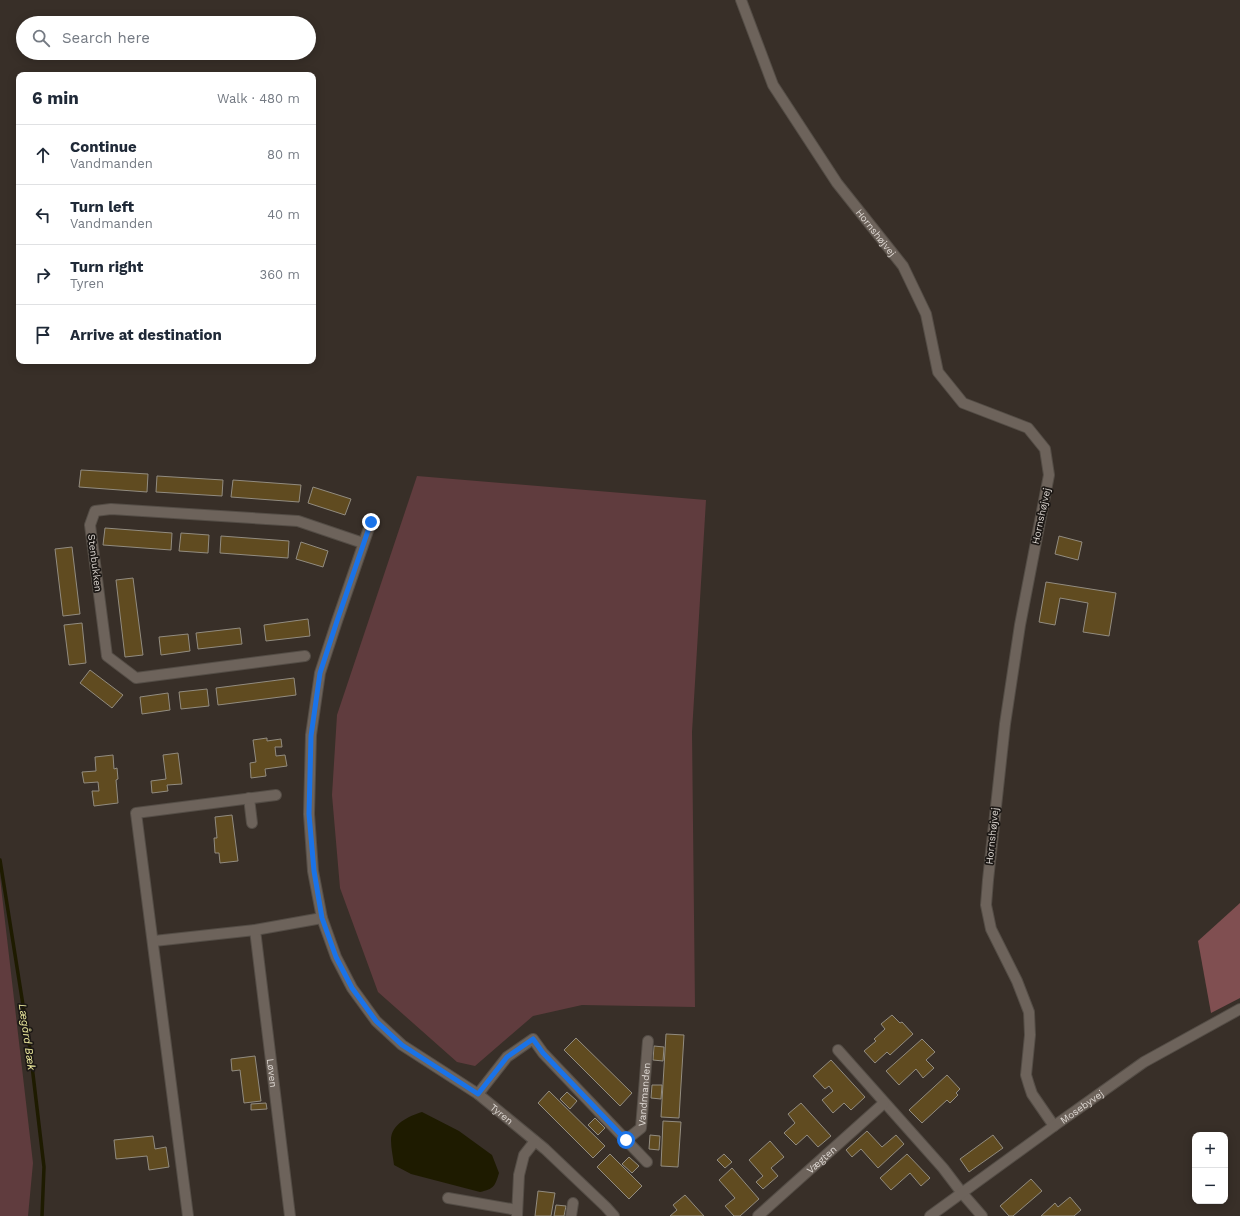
<!DOCTYPE html>
<meta charset="utf-8">
<style>
:root{--surface:#fff;--page:#f6f6f7;--text:#1f2937;--muted:#747a83;--line:#e0e1e3}
body{margin:0;font-family:"Work Sans",sans-serif;background:var(--page);color:var(--text)}
.controls{position:absolute;right:12px;bottom:12px;display:grid;overflow:hidden;border-radius:8px;box-shadow:0 2px 10px #0003}
.controls button{width:36px;height:36px;display:grid;place-items:center;padding:0;border:0;border-bottom:1px solid var(--line);background:var(--surface);color:var(--text);font:20px sans-serif}
.stop{position:absolute;width:12px;height:12px;margin:-9px;border:3px solid #1a73e8;border-radius:50%;background:#fff}
.stop.end{background:#1a73e8;border-color:#fff;box-shadow:0 1px 4px #0008}
.list{margin:0;padding:0;list-style:none}
h2{display:flex;justify-content:space-between;align-items:center;height:52px;margin:0;padding:0 16px;font-size:17px}
h2 small{font-size:13px;font-weight:400;color:var(--muted)}
.list li{display:grid;grid-template-columns:26px 1fr auto;gap:12px;align-items:center;box-sizing:border-box;height:60px;padding:0 16px;border-top:1px solid var(--line)}
.list b{display:block;font-size:15px;white-space:nowrap}
.list p{margin:0;font-size:13px;white-space:nowrap;color:var(--muted)}
.list em{font-size:13px;font-style:normal;color:var(--muted)}
.icon{flex:none;width:22px;height:22px;fill:none;stroke:currentColor;stroke-width:2;stroke-linecap:round;stroke-linejoin:round}
.map{position:relative;flex:none;width:1240px;height:1216px;overflow:hidden}
.search{position:absolute;background:var(--surface);box-shadow:0 2px 10px #0003;left:16px;top:16px;width:300px;height:44px;display:flex;align-items:center;gap:10px;box-sizing:border-box;padding:0 14px;border-radius:22px;color:var(--muted);font-size:15px}
.panel{position:absolute;background:var(--surface);box-shadow:0 2px 10px #0003;left:16px;top:72px;width:300px;height:292px;border-radius:8px}
.map>svg:first-child{display:block}
.green{fill:#603c3e}
.forest{fill:#804f51}
.water{fill:#1e1b00}
.lines{fill:none;stroke-linecap:round;stroke-linejoin:round}
.stream{stroke:#1e1b00;stroke-width:3.5}
.building{fill:#604b20;stroke:#928c80}
.minor-casing{stroke:#544d46;stroke-width:12}
.minor{stroke:#6d635b;stroke-width:10}
.route{stroke:#1a73e8;stroke-width:5}
.labels{text-anchor:middle;dominant-baseline:central;stroke-width:3.5;stroke-linejoin:round;paint-order:stroke}
.street-label{font-size:10px;fill:#ddd7d2;stroke:#1c1815}
.water-label{font-size:11px;font-style:italic;fill:#ece99d;stroke:#1c1815}
</style>
<div class="map">
<svg width="1240" height="1216" viewBox="0 0 1240 1216">
<rect width="100%" height="100%" fill="#382f28"/>
<path class="green" d="M417,476L706,500L692,732L695,1007L582,1005L533,1016L475,1066L457,1062L378,992L340,888L332,795L337,715Z
M0,878L33,1163L28,1216H0Z"/>
<path class="forest" d="M1240,903V998L1211,1013L1198,941Z"/>
<path class="water" d="M422,1112L459,1131L492,1155L499,1173C495,1186 494,1189 480,1192L411,1174L394,1165C393,1157 391,1148 391,1140C391,1124 409,1116 422,1112Z"/>
<g class="lines">
<path class="stream" d="M0,860L30,1049L44,1167L42,1216"/>
</g>
<path class="building" d="M81,470L148,474L147,492L79,487Z
M157,476L223,480L222,496L156,492Z
M233,480L301,485L299,502L231,497Z
M313,487L351,499L345,515L308,503Z
M105,528L172,533L171,550L103,545Z
M181,533L209,535L208,553L179,551Z
M221,536L289,541L288,558L220,553Z
M1059,536L1082,542L1078,560L1055,554Z
M301,542L328,551L323,567L296,559Z
M72,547L80,614L63,616L55,549Z
M133,578L143,655L125,657L116,580Z
M1046,582L1116,593L1109,636L1083,632L1088,603L1060,598L1055,625L1039,622Z
M308,619L310,636L266,641L264,625Z
M82,623L86,663L69,665L64,625Z
M240,628L242,644L198,649L196,633Z
M188,634L190,651L161,655L159,637Z
M90,670L123,695L112,708L80,683Z
M294,678L296,695L218,705L216,688Z
M207,689L209,706L181,709L179,692Z
M168,693L170,710L142,714L140,697Z
M267,738V741L281,739L282,747H275L276,756L285,755L287,766L265,769L266,776L251,778L250,763L256,762L253,740Z
M178,753L182,784L167,785L168,791L152,793L151,781L166,779L163,755Z
M113,755L114,769L117,768L118,779L116,780L118,803L94,806L92,791H99L98,782L84,783L82,772L96,771L95,757Z
M232,815L238,861L220,863L219,853H215L214,838H217L215,817Z
M892,1015L900,1023L902,1022L913,1034L890,1055L887,1052L875,1063L864,1051L876,1041L874,1039L885,1029L881,1024Z
M666,1034L684,1035L679,1118L661,1117Z
M576,1038L632,1093L620,1106L564,1050Z
M922,1039L935,1052L926,1060L934,1068L923,1078L916,1069L899,1085L886,1071Z
M654,1046L664,1047L663,1061L653,1060Z
M255,1056L261,1101L244,1103L240,1070L232,1071L231,1059Z
M831,1060L865,1097L851,1110L844,1103L833,1113L822,1100L833,1091L829,1086L825,1089L813,1076Z
M947,1075L960,1089L956,1093L958,1095L950,1103L947,1100L922,1123L909,1110Z
M652,1085H662L661,1099L651,1098Z
M549,1091L605,1146L593,1158L538,1103Z
M567,1092L577,1101L570,1109L560,1099Z
M266,1103L267,1109L251,1110V1104Z
M801,1103L831,1136L818,1147L807,1135L796,1145L784,1133L795,1123L788,1114Z
M595,1118L605,1128L598,1135L588,1125Z
M663,1121L681,1122L678,1167L661,1166Z
M867,1131L882,1147L896,1135L904,1144L878,1168L861,1149L852,1157L846,1150Z
M650,1135L660,1136L659,1150L649,1149Z
M993,1135L1003,1148L969,1172L960,1159Z
M153,1136L155,1149L166,1147L169,1167L149,1170L147,1156L116,1159L114,1140Z
M770,1141L784,1157L771,1168L778,1176L763,1189L756,1182L763,1176L749,1160Z
M610,1154L642,1186L629,1199L597,1167Z
M724,1154L732,1162L725,1168L717,1160Z
M907,1154L930,1178L921,1186L910,1173L891,1190L880,1178Z
M629,1157L639,1166L632,1173L622,1164Z
M732,1168L759,1199L740,1216H734L725,1206L735,1198L719,1180Z
M1031,1179L1042,1191L1013,1216H1009L1000,1206Z
M538,1191L555,1193L551,1216H535Z
M685,1195L704,1216H670L677,1210L673,1205Z
M1070,1197L1081,1210L1074,1216H1041L1055,1203L1058,1207Z
M556,1205L566,1206L564,1216H554Z"/>
<g class="lines">
<g class="minor-casing">
<g id="minor">
<path id="s1" d="M741,0L773,85L837,183L903,266L926,314L938,372L963,403L1028,428L1045,449L1049,475L1020,625L1005,724L988,880L986,905L991,929L1017,981L1029,1012L1030,1035L1026,1075L1029,1085L1032,1094L1054,1126"/>
<path id="s2" d="M371,522L337,621L320,673L311,735L309,814L313,871L322,918L336,957L352,988L376,1021L402,1045L478,1094L545,1149L606,1207L614,1216"/>
<path d="M305,656L136,678L107,656L90,525L95,511L111,509L298,521L363,543"/>
<path d="M249,798L252,823"/>
<path id="s3" d="M255,930L290,1216"/>
<path d="M154,941L255,930L322,918"/>
<path d="M838,1050L943,1168L962,1193L982,1216"/>
<path d="M478,1094L507,1057L533,1039L543,1053L647,1162"/>
<path id="s4" d="M626,1140L641,1128L648,1041"/>
<path d="M448,1198L517,1210"/>
<path d="M188,1216L136,813L276,795"/>
<path d="M517,1216L519,1175L524,1155L535,1141"/>
<path d="M571,1216L573,1203"/>
<path id="s5" d="M758,1216L884,1103"/>
<path id="s6" d="M930,1216L1054,1126L1144,1062L1240,1009"/>
</g>
</g>
<use href="#minor" class="minor"/>
</g>
<g class="lines">
<path class="route" d="M371,522L337,621L320,673L311,736L309,814L314,871L322,918L336,957L352,988L376,1021L402,1045L478,1094L507,1057L533,1039L543,1053L626,1140"/>
</g>
<g class="labels">
<g class="street-label">
<text stroke="none"><textPath href="#s1" startOffset="271">Hornshøjvej</textPath></text>
<text transform="translate(1041 516) rotate(-78)">Hornshøjvej</text>
<text transform="translate(95 563) rotate(83)">Stenbukken</text>
<text transform="translate(992 836) rotate(-84)">Hornshøjvej</text>
<text stroke="none"><textPath href="#s3" startOffset="144">Løven</textPath></text>
<text stroke="none"><textPath href="#s4" startOffset="53">Vandmanden</textPath></text>
<text stroke="none"><textPath href="#s6" startOffset="187">Mosebyvej</textPath></text>
<text stroke="none"><textPath href="#s2" startOffset="680">Tyren</textPath></text>
<text stroke="none"><textPath href="#s5" startOffset="85">Vægten</textPath></text>
</g>
<g class="water-label">
<text transform="translate(27 1037) rotate(82)">Lægård Bæk</text>
</g>
</g>
</svg>
<div class="controls">
<button>+</button>
<button>−</button>
</div>
<div class="stop" style="left:626px;top:1140px"></div>
<div class="stop end" style="left:371px;top:522px"></div>
<div class="search"><svg class="icon" aria-label="search" viewBox="0 0 24 24"><circle cx="10" cy="10" r="6"/><path d="M15 15l6 6"/></svg>Search here</div>
<section class="panel">
<h2>6 min<small>Walk · 480 m</small></h2>
<ul class="list">
<li><svg class="icon" aria-label="ahead" viewBox="0 0 24 24"><path d="M12 20V5M6 11l6-6 6 6"/></svg><div><b>Continue</b><p>Vandmanden</p></div><em>80 m</em></li>
<li><svg class="icon" aria-label="left" viewBox="0 0 24 24"><path d="M17 20v-9H6M10 6l-5 5 5 5"/></svg><div><b>Turn left</b><p>Vandmanden</p></div><em>40 m</em></li>
<li><svg class="icon" aria-label="right" viewBox="0 0 24 24"><path d="M7 20v-9h11M14 6l5 5-5 5"/></svg><div><b>Turn right</b><p>Tyren</p></div><em>360 m</em></li>
<li><svg class="icon" aria-label="arrive" viewBox="0 0 24 24"><path d="M6 21V4h12l-3 4 3 4H6"/></svg><div><b>Arrive at destination</b></div></li>
</ul>
</section>
</div>
